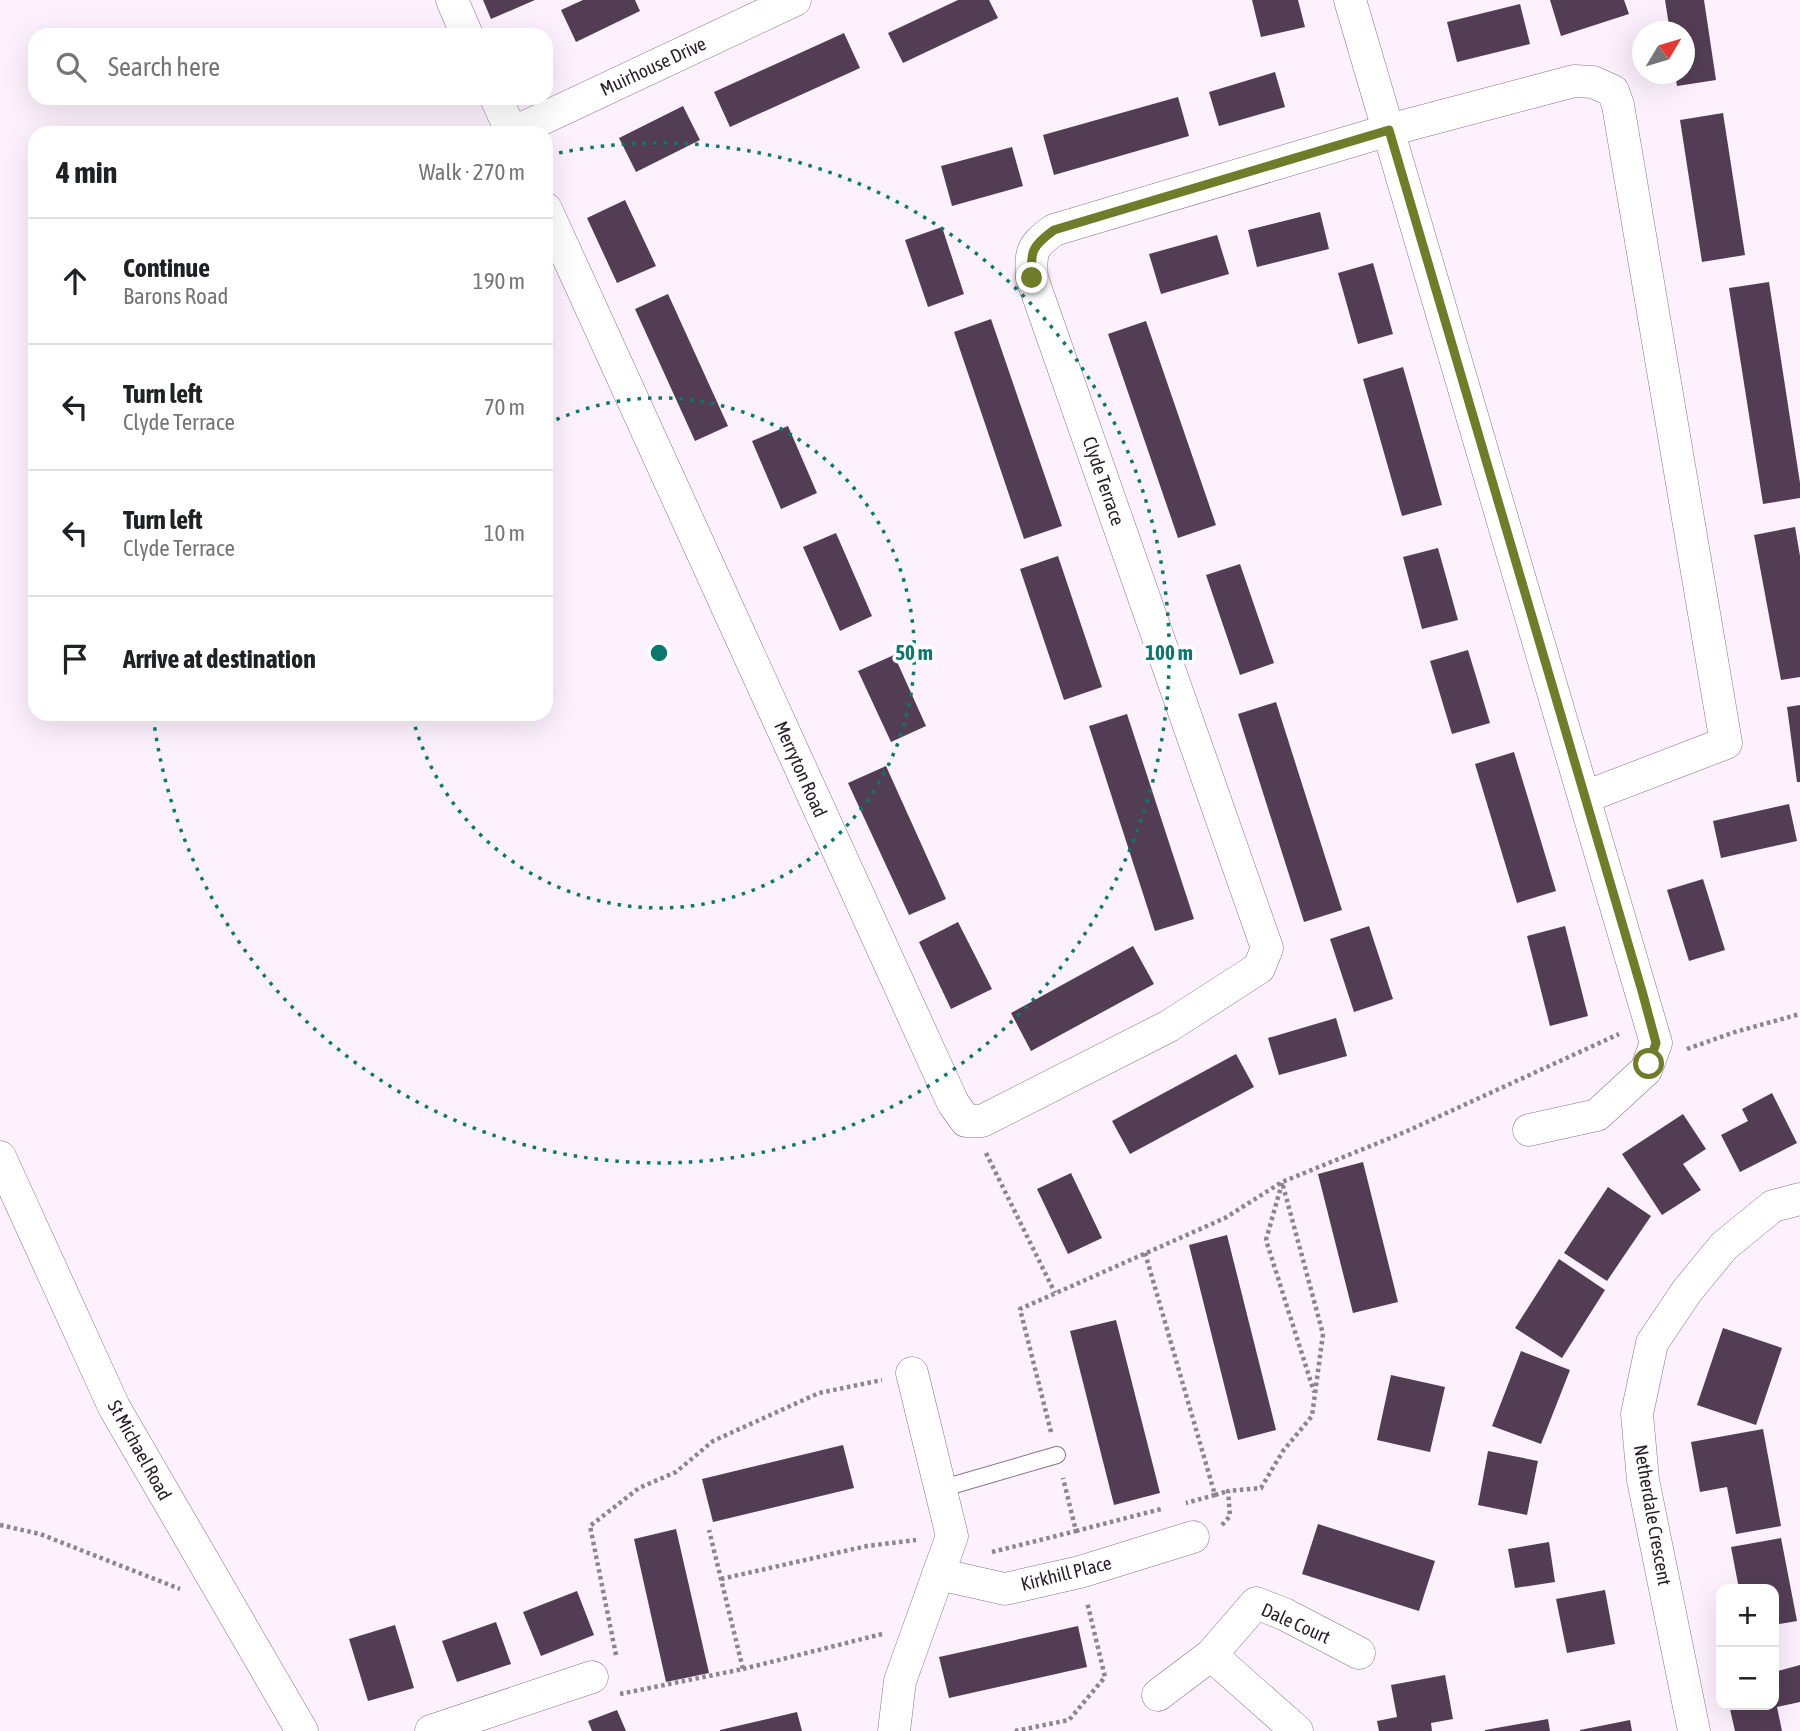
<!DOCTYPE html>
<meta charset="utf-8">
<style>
:root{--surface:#fff;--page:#f2f2f2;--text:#202124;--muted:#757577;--line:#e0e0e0}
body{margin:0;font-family:"Asap Condensed",sans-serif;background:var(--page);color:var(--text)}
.controls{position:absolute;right:21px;bottom:21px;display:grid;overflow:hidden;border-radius:14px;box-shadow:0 7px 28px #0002}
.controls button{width:63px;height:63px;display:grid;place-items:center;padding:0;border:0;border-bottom:2px solid var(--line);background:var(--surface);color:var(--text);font:35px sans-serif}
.compass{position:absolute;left:1632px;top:21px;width:63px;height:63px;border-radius:50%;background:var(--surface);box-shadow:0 7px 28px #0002;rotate:52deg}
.stop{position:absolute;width:21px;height:21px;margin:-16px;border:5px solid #6f7d2a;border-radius:50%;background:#fff}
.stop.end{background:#6f7d2a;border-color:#fff;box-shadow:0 2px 7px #0008}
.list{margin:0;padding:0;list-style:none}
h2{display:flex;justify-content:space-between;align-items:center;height:91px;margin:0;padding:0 28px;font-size:30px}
h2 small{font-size:23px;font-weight:400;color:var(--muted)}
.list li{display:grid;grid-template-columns:46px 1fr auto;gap:21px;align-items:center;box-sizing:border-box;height:126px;padding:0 28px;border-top:2px solid var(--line)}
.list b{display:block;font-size:26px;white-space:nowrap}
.list p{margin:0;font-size:23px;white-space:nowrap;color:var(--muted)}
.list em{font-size:23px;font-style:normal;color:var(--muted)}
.icon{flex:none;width:38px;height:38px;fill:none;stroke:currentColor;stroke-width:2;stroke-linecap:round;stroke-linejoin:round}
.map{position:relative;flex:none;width:1800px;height:1731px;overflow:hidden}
.search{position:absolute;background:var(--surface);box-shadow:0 7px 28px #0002;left:28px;top:28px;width:525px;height:77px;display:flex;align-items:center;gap:18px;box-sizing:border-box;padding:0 24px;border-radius:21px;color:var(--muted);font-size:26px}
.panel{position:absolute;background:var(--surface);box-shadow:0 7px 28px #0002;left:28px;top:126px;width:525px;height:595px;border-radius:21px}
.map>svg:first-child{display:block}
.building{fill:#533d54}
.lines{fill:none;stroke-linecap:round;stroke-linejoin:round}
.lane-casing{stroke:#8a728b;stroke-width:18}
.street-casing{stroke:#8a728b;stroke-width:33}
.path{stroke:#8e838e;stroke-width:4.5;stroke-dasharray:3.5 3.5;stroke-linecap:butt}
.lane{stroke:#fff;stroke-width:16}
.street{stroke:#fff;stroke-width:32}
.route{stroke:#6f7d2a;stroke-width:9}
.ring{fill:none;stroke:#0f766e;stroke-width:3.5;stroke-dasharray:3.5 7}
.labels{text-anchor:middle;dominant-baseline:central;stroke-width:7;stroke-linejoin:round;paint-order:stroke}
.street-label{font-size:19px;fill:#291f29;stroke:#fff}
.centre{fill:#0f766e;stroke:#fff;stroke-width:3.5}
.ring-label{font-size:21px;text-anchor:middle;font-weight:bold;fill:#0f766e;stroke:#fff;stroke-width:7;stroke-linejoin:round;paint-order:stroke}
</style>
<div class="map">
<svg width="1800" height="1731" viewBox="0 0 1800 1731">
<rect width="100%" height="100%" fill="#fcf1fc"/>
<path class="building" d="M483,0H535L491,19Z
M583,0H635L640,11L576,42L561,10Z
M958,0H989L998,18L903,63L888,33Z
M1252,0H1298L1305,27L1261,37Z
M1550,0H1624L1629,14L1561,36Z
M1665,0H1704L1716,80L1677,86L1675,74H1685V32H1670Z
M1520,4L1530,44L1457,62L1447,22Z
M844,33L860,68L730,127L714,92Z
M1275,72L1285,107L1219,126L1209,92Z
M1178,97L1189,136L1054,175L1043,135Z
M683,106L700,140L636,172L619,138Z
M1723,113L1745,255L1702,262L1680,120Z
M1012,147L1023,186L952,206L941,166Z
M625,200L656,266L617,283L587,218Z
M1320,212L1329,249L1257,267L1248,230Z
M942,227L964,294L928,307L905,240Z
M1217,235L1229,274L1161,294L1149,254Z
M1373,263L1393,334L1358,344L1338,273Z
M1769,282L1800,483V498L1763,504L1729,288Z
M668,294L728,426L695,441L635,309Z
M991,319L1062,526L1024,539L954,332Z
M1146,321L1216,525L1178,538L1108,334Z
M1403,367L1442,505L1402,516L1363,379Z
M788,426L817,493L781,509L752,441Z
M1795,527L1800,556V677L1781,680L1754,535Z
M836,533L872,616L840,631L803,547Z
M1438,548L1458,620L1422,629L1403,557Z
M1058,556L1102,687L1064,700L1020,569Z
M1240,564L1274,663L1240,675L1206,575Z
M1468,650L1490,723L1452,734L1430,661Z
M894,655L926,726L891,742L858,671Z
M1276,702L1342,910L1304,922L1238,714Z
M1800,705V782H1797L1787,707Z
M1127,714L1194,919L1155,931L1089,726Z
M1514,752L1556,891L1517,903L1475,764Z
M886,766L946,899L909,915L848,783Z
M1789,804L1797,841L1721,858L1713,821Z
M1703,879L1725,950L1689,961L1667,890Z
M958,922L992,989L951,1009L919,942Z
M1369,926L1393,999L1354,1012L1330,939Z
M1565,926L1588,1016L1550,1026L1527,936Z
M1133,946L1154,984L1031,1051L1011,1013Z
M1336,1018L1347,1056L1279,1075L1268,1038Z
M1236,1054L1254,1087L1130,1154L1112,1121Z
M1772,1093L1797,1143L1740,1172L1721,1135L1748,1121L1742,1109Z
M1683,1114L1706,1149L1683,1164L1701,1190L1662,1215L1622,1154Z
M1363,1162L1398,1302L1353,1313L1318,1174Z
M1071,1173L1102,1238L1068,1254L1037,1189Z
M1608,1187L1651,1216L1607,1281L1564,1253Z
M1227,1235L1276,1430L1238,1440L1189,1245Z
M1559,1259L1605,1290L1562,1358L1515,1328Z
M1116,1320L1160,1493L1114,1505L1070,1331Z
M1723,1328L1782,1348L1756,1425L1697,1405Z
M1521,1351L1570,1370L1541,1444L1492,1426Z
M1391,1375L1445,1387L1430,1452L1377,1440Z
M1763,1429L1781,1526L1736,1534L1727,1487L1700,1492L1691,1442Z
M843,1445L854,1488L713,1522L702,1479Z
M1488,1451L1538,1461L1527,1515L1478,1505Z
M1318,1524L1435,1561L1419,1611L1302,1574Z
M676,1529L709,1673L666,1682L634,1539Z
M1781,1538L1797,1621L1774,1625V1589H1739L1731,1547Z
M1549,1542L1555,1582L1515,1588L1508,1549Z
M1605,1590L1615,1644L1567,1653L1556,1599Z
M577,1591L594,1635L541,1656L523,1612Z
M496,1622L511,1664L457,1682L442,1641Z
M395,1625L414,1688L368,1701L349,1639Z
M1078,1626L1087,1667L949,1698L939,1657Z
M1800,1665V1702L1777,1707L1782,1731H1735L1729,1705H1774V1672Z
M1445,1675L1453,1719L1431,1723L1432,1731H1379L1377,1721L1397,1717L1391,1685Z
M617,1710L626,1731H592L588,1721Z
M797,1712L802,1731H720V1730Z
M1548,1719L1550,1731H1485V1730Z
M1630,1720L1632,1731H1580V1730Z"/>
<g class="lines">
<g class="lane-casing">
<path id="lane" d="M940,1489L1057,1455"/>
</g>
<g class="street-casing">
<path id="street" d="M452,0L467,35
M1350,0L1656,1043L1646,1070L1597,1115L1529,1130
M496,98L512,133
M512,133L795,0
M546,209L953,1103L966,1121H982L1169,1026L1259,968L1267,948L1032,278C1030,251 1032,246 1054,230L1389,130L1574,81L1593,82L1613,91L1618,105L1726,743L1585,797
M0,1157L114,1407L302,1731
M938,1574L1005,1589L1080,1572L1193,1537
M1211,1655L1297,1731
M1158,1695L1211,1655L1256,1603L1284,1614L1359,1653
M431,1731L592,1677
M894,1731L900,1681L952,1536L912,1373
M1694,1731L1643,1480L1637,1414L1652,1343L1687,1291L1724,1246L1773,1206L1800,1199"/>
</g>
<path class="path" d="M1687,1049L1735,1032L1800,1014
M986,1153L1055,1293
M1282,1183L1266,1240L1314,1392
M1145,1253L1215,1495L1186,1503
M1051,1432L1020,1309L1225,1218L1282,1182L1405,1132L1619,1034
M1215,1495L1228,1491
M0,1525L40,1534L180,1589
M1222,1525L1230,1516L1228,1491L1261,1488L1283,1451L1312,1416L1323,1334L1282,1182
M1076,1531L1161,1509
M992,1552L1076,1531L1063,1478
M721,1579L867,1546L916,1540
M616,1655L590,1526L639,1488L676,1472L713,1441L819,1393L882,1380
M743,1669L882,1634
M620,1694L743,1669L709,1530
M1015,1731L1069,1720L1105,1677L1087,1602"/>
<use href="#lane" class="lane"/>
<use href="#street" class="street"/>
</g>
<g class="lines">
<path class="route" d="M1032,278C1030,251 1032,246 1054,230L1389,130L1642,991L1656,1043L1649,1064"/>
</g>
<g class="ring">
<path d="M547 424A255 255 0 1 1 412 715"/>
<path d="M549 155A510 510 0 1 1 153 715"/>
</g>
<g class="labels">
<g class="street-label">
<text transform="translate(653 66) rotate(-25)">Muirhouse Drive</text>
<text transform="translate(1104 481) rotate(71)">Clyde Terrace</text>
<text transform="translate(801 769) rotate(66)">Merryton Road</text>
<text transform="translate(140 1450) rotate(61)">St Michael Road</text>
<text transform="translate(1653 1515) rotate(80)">Netherdale Crescent</text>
<text transform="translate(1066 1573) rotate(-14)">Kirkhill Place</text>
<text transform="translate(1296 1623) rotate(24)">Dale Court</text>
</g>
</g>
<circle cx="659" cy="653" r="10" class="centre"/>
<g class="ring-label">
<text x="914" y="660">50 m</text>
<text x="1169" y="660">100 m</text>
</g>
</svg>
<div class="controls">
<button>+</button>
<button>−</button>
</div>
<svg class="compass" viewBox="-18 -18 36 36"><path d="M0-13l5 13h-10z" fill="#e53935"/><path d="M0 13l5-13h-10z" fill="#757577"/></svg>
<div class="stop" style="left:1649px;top:1064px"></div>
<div class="stop end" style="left:1032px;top:278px"></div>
<div class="search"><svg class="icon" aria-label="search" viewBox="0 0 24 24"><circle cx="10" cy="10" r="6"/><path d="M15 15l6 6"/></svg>Search here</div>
<section class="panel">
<h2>4 min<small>Walk · 270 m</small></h2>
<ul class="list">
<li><svg class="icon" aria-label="ahead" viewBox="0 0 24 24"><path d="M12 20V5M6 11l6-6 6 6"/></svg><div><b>Continue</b><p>Barons Road</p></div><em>190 m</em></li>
<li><svg class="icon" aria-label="left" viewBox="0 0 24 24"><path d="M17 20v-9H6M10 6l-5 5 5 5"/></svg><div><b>Turn left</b><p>Clyde Terrace</p></div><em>70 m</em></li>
<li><svg class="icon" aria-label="left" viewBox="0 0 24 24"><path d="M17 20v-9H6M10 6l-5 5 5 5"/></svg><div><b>Turn left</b><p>Clyde Terrace</p></div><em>10 m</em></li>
<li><svg class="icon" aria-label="arrive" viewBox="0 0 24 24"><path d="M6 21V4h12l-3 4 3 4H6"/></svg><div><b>Arrive at destination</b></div></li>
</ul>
</section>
</div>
